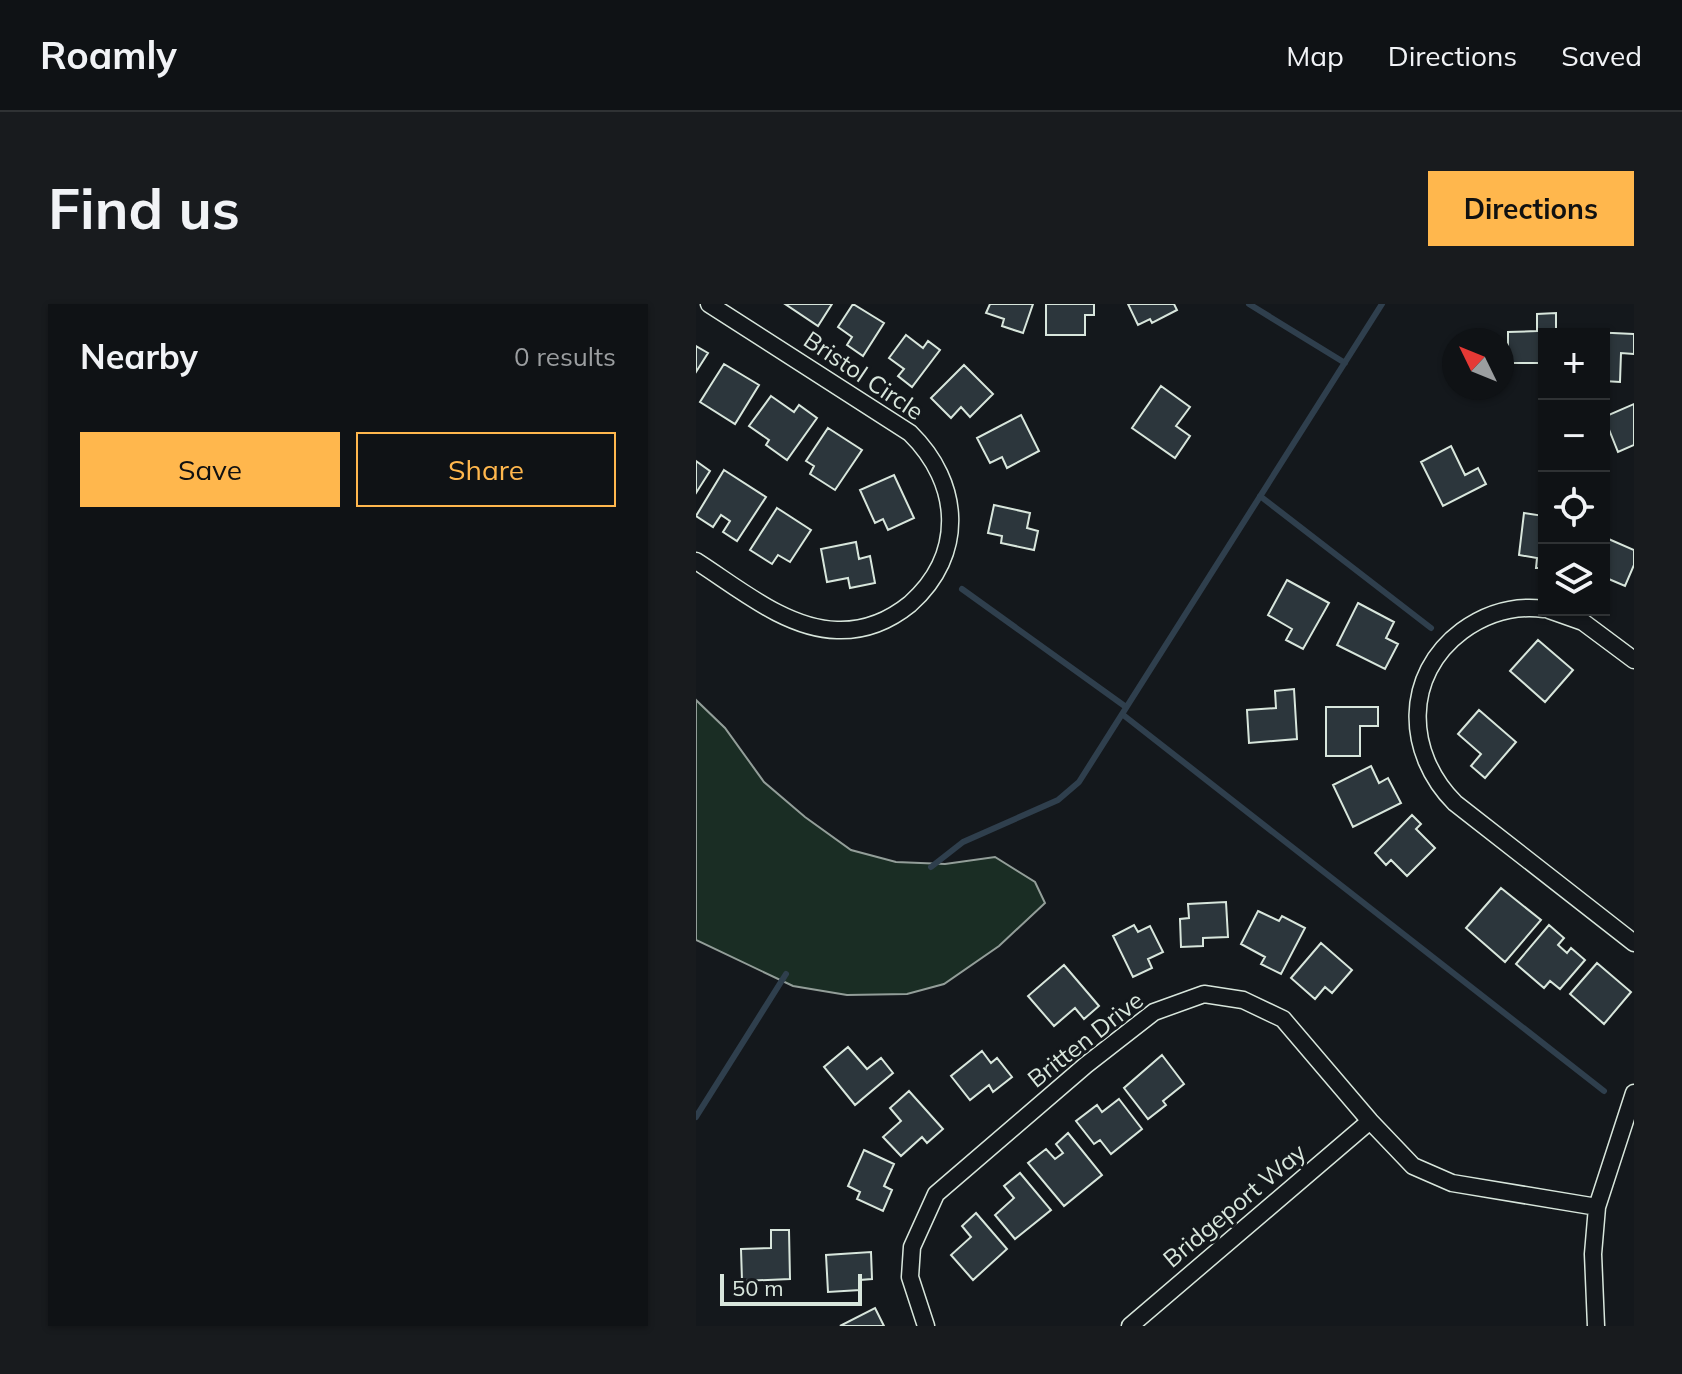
<!DOCTYPE html>
<meta charset="utf-8">
<style>
:root{--surface:#0f1215;--page:#181b1e;--text:#f1f3f6;--muted:#9b9ea0;--line:#2f3234;--accent:#ffb74d}
body{margin:0;font-family:Mulish,sans-serif;background:var(--page);color:var(--text)}
.controls{position:absolute;right:24px;top:24px;display:grid;overflow:hidden;border-radius:0px;box-shadow:0 2px 6px #0004}
.controls button{width:72px;height:72px;display:grid;place-items:center;padding:0;border:0;border-bottom:2px solid var(--line);background:var(--surface);color:var(--text);font:40px sans-serif}
.compass{position:absolute;left:746px;top:24px;width:72px;height:72px;border-radius:50%;background:var(--surface);box-shadow:0 2px 6px #0004;rotate:313deg}
.scale{position:absolute;left:24px;bottom:20px;width:142px;box-sizing:border-box;padding-left:8px;border:4px solid #d8e6dc;border-top:0;font-size:22px;line-height:28px;white-space:nowrap;color:#d8e6dc;-webkit-text-stroke:6px #14181c;paint-order:stroke}
.list{margin:0;padding:0;list-style:none}
h2{display:flex;justify-content:space-between;align-items:center;height:104px;margin:0;padding:0 32px;font-size:34px}
h2 small{font-size:26px;font-weight:400;color:var(--muted)}
.actions{display:flex;gap:16px;padding:24px 32px}
.actions a{flex:1;padding:18px 0;border:2px solid var(--accent);border-radius:0px;text-align:center;font-size:28px;color:var(--accent)}
.actions .main{background:var(--accent);color:#111}
.icon{flex:none;width:44px;height:44px;fill:none;stroke:currentColor;stroke-width:2;stroke-linecap:round;stroke-linejoin:round}
.map{position:relative;flex:none;width:938px;height:1022px;overflow:hidden;border-radius:0px}
header{display:flex;align-items:center;gap:48px;box-sizing:border-box;height:112px;padding:0 40px;background:var(--surface);border-bottom:2px solid var(--line)}
header strong{font-size:38px}
nav{display:flex;gap:44px;margin-inline-start:auto;font-size:28px}
.intro{display:flex;align-items:center;justify-content:space-between;box-sizing:border-box;height:192px;padding:0 48px}
h1{margin:0;font-size:56px}
.button{padding:20px 36px;border-radius:0px;background:var(--accent);color:#111;font-size:28px;font-weight:700}
main{display:flex;gap:48px;padding:0 48px}
aside{flex:1;background:var(--surface);border-radius:0px;box-shadow:0 2px 6px #0004}
.map>svg:first-child{display:block}
.green{fill:#1a2d24;stroke:#939e99;stroke-width:2}
.lines{fill:none;stroke-linecap:round;stroke-linejoin:round}
.stream{stroke:#2f3f4d;stroke-width:6}
.building{fill:#2c363c;stroke:#d8e6dc;stroke-width:2}
.minor-casing{stroke:#d8e6dc;stroke-width:19}
.minor{stroke:#14181c;stroke-width:16}
.labels{text-anchor:middle;dominant-baseline:central;stroke-width:6;stroke-linejoin:round;paint-order:stroke}
.street-label{font-size:24px;fill:#d8e6dc;stroke:#14181c}
</style>
<header>
<strong>Roamly</strong>
<nav><a>Map</a><a>Directions</a><a>Saved</a></nav>
</header>
<div class="intro"><h1>Find us</h1><a class="button">Directions</a></div>
<main>
<aside>
<h2>Nearby<small>0 results</small></h2>
<ul class="list">
</ul>
<div class="actions"><a class="main">Save</a><a>Share</a></div>
</aside>
<div class="map">
<svg width="938" height="1022" viewBox="0 0 938 1022">
<rect width="100%" height="100%" fill="#14181c"/>
<path class="green" d="M0,396L29,424L68,478L109,513L155,546L200,558L249,560L299,553L339,578L349,599L303,642L248,680L211,690L151,691L97,682L0,636Z"/>
<g class="lines">
<path class="stream" d="M553,0L649,59
M564,192L735,324
M266,285L430,403
M426,410L908,787
M235,563L267,538L362,496L383,478L686,0
M0,813L90,670"/>
</g>
<path class="building" d="M89,0H136L122,22Z
M157,0L188,19L167,52L151,41L156,33L142,23Z
M294,0H337L327,29L306,22L308,15L290,9Z
M350,0H398V11H389V31H350Z
M432,0H478L481,6L456,19L454,15L442,21Z
M860,9V30H848V59H812V28L841,27V10Z
M895,28L938,30V50L925,49L924,78L908,77V30H894Z
M210,31L227,44L232,37L244,46L216,83L202,72L208,65L193,54Z
M0,42L12,49L0,68Z
M28,60L63,81L39,120L4,98Z
M268,61L297,90L274,113L265,103L255,114L235,94Z
M465,82L494,103L480,122L494,132L479,154L436,124Z
M75,92L98,108L103,101L121,114L91,156L70,141L73,136L53,122Z
M938,100V141L922,148L908,113Z
M325,111L343,147L311,164L306,153L294,159L281,134Z
M132,124L166,146L139,186L114,170L118,162L110,157Z
M755,142L769,171L782,164L790,180L747,202L725,158Z
M0,157L14,167L0,189Z
M28,166L70,193L41,237L27,228L34,217L25,211L17,223L0,212Z
M198,171L218,214L192,226L187,215L179,219L164,186Z
M298,201L334,209L331,224L342,227L338,246L305,239L306,232L292,229Z
M81,204L115,226L94,258L82,251L76,260L54,246Z
M828,209L848,212V264H840L841,254L823,251Z
M908,233L938,246V261L929,282L908,273Z
M160,238L163,255L174,252L179,279L154,284L152,274L131,278L125,245Z
M591,276L633,299L607,345L590,336L596,325L572,311Z
M662,299L698,318L690,334L702,340L689,365L641,341Z
M842,336L877,366L849,398L814,367Z
M598,385L601,435L553,439L551,406L580,404L579,387Z
M630,403H682V422H664V452H630Z
M783,406L820,438L789,474L775,462L785,450L762,430Z
M675,462L683,479L692,474L705,499L657,523L637,481Z
M716,511L725,520L720,525L739,544L711,572L695,556L690,561L679,549Z
M805,584L845,616L809,658L770,624Z
M530,598L532,633L507,634V642L485,643L484,615L493,614L492,600Z
M562,607L583,617L586,612L609,624L585,670L565,660L569,653L545,640Z
M438,621L442,628L454,622L467,648L452,655L456,664L437,673L417,632Z
M853,621L868,634L862,641L871,649L875,644L889,656L864,685L854,677L848,684L820,660Z
M625,639L656,666L636,689L629,683L619,695L595,674Z
M901,659L935,688L908,720L874,690Z
M368,661L403,702L388,715L379,704L358,722L332,692Z
M152,743L171,765L185,754L197,769L159,801L128,763Z
M286,747L295,759L301,754L316,773L297,788L293,781L274,796L255,772Z
M466,751L488,780L467,797L470,801L452,815L428,784Z
M213,787L247,825L231,839L226,833L205,852L187,833L205,817L194,804Z
M423,795L446,825L415,850L404,836L398,840L380,817L401,801L406,808Z
M372,829L406,871L368,902L332,859L350,845L359,855L367,849L360,840Z
M168,846L198,860L188,882L196,886L187,907L161,895L164,888L152,882Z
M324,869L355,906L319,935L299,911L318,894L308,882Z
M280,909L311,945L277,976L255,951L275,933L266,922Z
M75,926H93L94,975L46,977L45,945L75,944Z
M175,948L176,975L164,976V986L132,988L130,951Z
M179,1004L188,1022H144Z"/>
<g class="lines">
<g class="minor-casing">
<path id="minor" d="M0,257C41,283 90,325 141,326C168,327 193,317 214,300C270,250 265,179 214,129L13,0
M848,305C818,301 791,309 766,327C707,371 709,449 759,499L938,639
M853,306L887,318L938,356
M230,1022L214,973L216,943L240,890L390,761L458,708L508,690L547,696L587,715L674,817L717,862L756,879L901,903
M434,1022L674,817
M900,1022L897,950L901,903L938,789"/>
</g>
<use href="#minor" class="minor"/>
</g>
<g class="labels">
<g class="street-label">
<text transform="translate(168 71) rotate(34)">Bristol Circle</text>
<text transform="translate(389 735) rotate(-38)">Britten Drive</text>
<text transform="translate(538 901) rotate(-40)">Bridgeport Way</text>
</g>
</g>
</svg>
<div class="controls">
<button>+</button>
<button>−</button>
<button><svg class="icon" aria-label="locate" viewBox="0 0 24 24"><circle cx="12" cy="12" r="6"/><path d="M12 2v4M12 18v4M2 12h4M18 12h4"/></svg></button>
<button><svg class="icon" aria-label="layers" viewBox="0 0 24 24"><path d="M12 4l9 5-9 5-9-5zM3 14l9 5 9-5"/></svg></button>
</div>
<svg class="compass" viewBox="-18 -18 36 36"><path d="M0-13l5 13h-10z" fill="#e53935"/><path d="M0 13l5-13h-10z" fill="#9b9ea0"/></svg>
<div class="scale">50 m</div>
</div>
</main>
